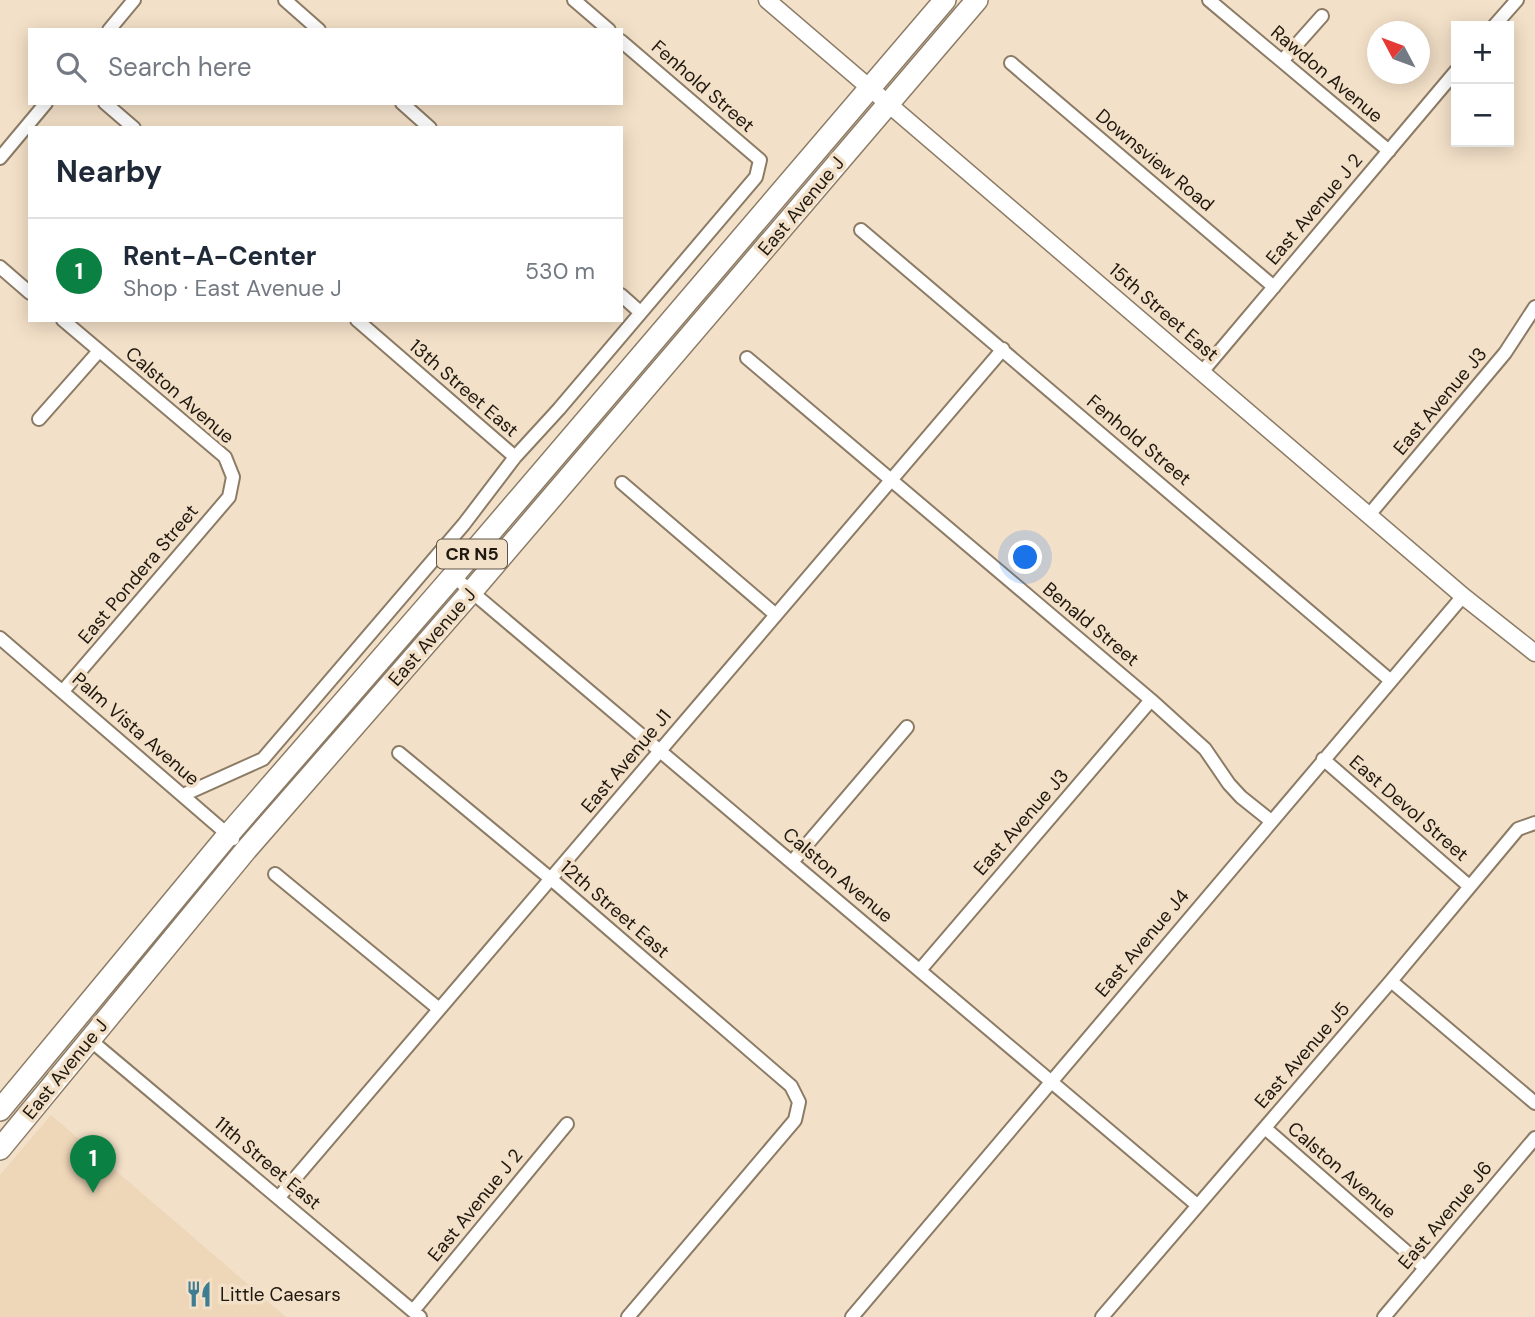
<!DOCTYPE html>
<meta charset="utf-8">
<style>
:root{--surface:#fff;--page:#f2f2f3;--text:#1f2937;--muted:#747a83;--line:#e0e1e3;--accent:#0b8043}
body{margin:0;font-family:"DM Sans",sans-serif;background:var(--page);color:var(--text)}
.controls{position:absolute;right:21px;top:21px;display:grid;overflow:hidden;border-radius:0px;box-shadow:0 4px 18px #0003}
.controls button{width:63px;height:63px;display:grid;place-items:center;padding:0;border:0;border-bottom:2px solid var(--line);background:var(--surface);color:var(--text);font:35px sans-serif}
.compass{position:absolute;left:1367px;top:21px;width:63px;height:63px;border-radius:50%;background:var(--surface);box-shadow:0 4px 18px #0003;rotate:311deg}
.you{position:absolute;left:1026px;top:558px;width:24px;height:24px;margin:-18px;border:5px solid #fff;border-radius:50%;background:#1a73e8;box-shadow:0 0 0 10px #1a73e833}
.badge{display:grid;place-items:center;width:46px;height:46px;border-radius:50%;background:var(--accent);color:#fff;font-size:23px;font-weight:700}
.pin{position:absolute;translate:-50% -58px;filter:drop-shadow(0 2px 4px #0008)}
.pin::after{content:'';position:absolute;top:37px;width:24px;height:21px;background:inherit;clip-path:polygon(0 0,100% 0,50% 100%)}
.list{margin:0;padding:0;list-style:none}
h2{display:flex;justify-content:space-between;align-items:center;height:91px;margin:0;padding:0 28px;font-size:30px}
h2 small{font-size:23px;font-weight:400;color:var(--muted)}
.list li{display:grid;grid-template-columns:46px 1fr auto;gap:21px;align-items:center;box-sizing:border-box;height:105px;padding:0 28px;border-top:2px solid var(--line)}
.list b{display:block;font-size:26px;white-space:nowrap}
.list p{margin:0;font-size:23px;white-space:nowrap;color:var(--muted)}
.list em{font-size:23px;font-style:normal;color:var(--muted)}
.icon{flex:none;width:38px;height:38px;fill:none;stroke:currentColor;stroke-width:2;stroke-linecap:round;stroke-linejoin:round}
.map{position:relative;flex:none;width:1535px;height:1317px;overflow:hidden}
.search{position:absolute;background:var(--surface);box-shadow:0 4px 18px #0003;left:28px;top:28px;width:595px;height:77px;display:flex;align-items:center;gap:18px;box-sizing:border-box;padding:0 24px;border-radius:0px;color:var(--muted);font-size:26px}
.panel{position:absolute;background:var(--surface);box-shadow:0 4px 18px #0003;left:28px;top:126px;width:595px;height:196px;border-radius:0px}
.map>svg:first-child{display:block}
.built{fill:#eed6b8}
.lines{fill:none;stroke-linecap:round;stroke-linejoin:round}
.minor-casing{stroke:#8c7b65;stroke-width:16}
.tertiary-casing{stroke:#8c7b65;stroke-width:19}
.primary-casing{stroke:#8c7b65;stroke-width:24}
.minor{stroke:#fff;stroke-width:12}
.tertiary{stroke:#fff;stroke-width:16}
.primary{stroke:#fff;stroke-width:21}
.labels{text-anchor:middle;dominant-baseline:central;stroke-width:7;stroke-linejoin:round;paint-order:stroke}
.shield{fill:#f3e0c8;stroke:#5f5446;stroke-width:2}
.shield-label{font-size:18px;font-weight:bold;fill:#1f180f}
.street-label{font-size:19px;fill:#1f180f;stroke:#f3e0c8}
.poi-label{font-size:19px;fill:#1f180f;stroke:#f3e0c8;text-anchor:start}
</style>
<div class="map">
<svg width="1535" height="1317" viewBox="0 0 1535 1317">
<rect width="100%" height="100%" fill="#f3e0c8"/>
<path class="built" d="M51,1115L286,1317H0V1175Z"/>
<g class="lines">
<g class="minor-casing">
<path id="minor" d="M285,0L319,30
M574,0L609,30
M1209,0L1389,151
M1494,26L1517,0
M109,30L134,0
M1282,61L1322,16
M1011,63L1274,287
M105,103L134,128
M402,103L430,128
M0,158L46,103
M861,230L1391,681
M0,267L30,293
M621,295L640,312
M63,320L225,457L233,477L229,497L63,691
M357,320L515,457
M747,358L1151,700L1205,749L1229,784L1241,797L1271,821
M1202,372L1456,71
M39,419L99,351
M622,483L776,615
M1369,515L1505,353L1535,307
M453,576L1197,1205
M0,638L233,839
M399,753L551,879L791,1086L799,1102L795,1120L628,1317
M1323,759L1469,886
M183,795L263,759L464,524L515,457L559,409L756,177L760,160L621,41
M792,862L907,727
M275,874L439,1009
M920,970L1151,700
M1391,981L1535,1103
M89,1039L420,1317
M1265,1128L1425,1268
M279,1197L1003,349
M413,1311L567,1124
M852,1317L1463,596
M1102,1317L1391,981L1518,829L1535,823
M1384,1317L1535,1138"/>
</g>
<g class="tertiary-casing">
<path id="tertiary" d="M767,0L1463,596L1535,653"/>
</g>
<g class="primary-casing">
<path id="primary" d="M0,1110L228,835L453,576L945,0
M0,1149L246,850L472,591L977,0"/>
</g>
<use href="#minor" class="minor"/>
<use href="#tertiary" class="tertiary"/>
<use href="#primary" class="primary"/>
</g>
<defs>
<g id="restaurant-bare" transform="scale(2.1)"><path d="M-5-6h1v4h1v-4h1v4h1v-4h1v5L-1.5 .5V6h-2V.5L-5-1ZM5-6V6H3V1.5H1.5Q1.5-4 5-6Z" fill="#3e7c91" stroke="#f3e0c8" stroke-width="2.5" paint-order="stroke"/></g>
</defs>
<g fill-rule="evenodd">
<use href="#restaurant-bare" x="199" y="1294"/>
</g>
<g class="labels">
<rect class="shield" x="437" y="539.5" width="70" height="29" rx="5"/>
<g class="shield-label">
<text x="472" y="554">CR N5</text>
</g>
<g class="street-label">
<text transform="translate(1327 74) rotate(40)">Rawdon Avenue</text>
<text transform="translate(703 86) rotate(41)">Fenhold Street</text>
<text transform="translate(1155 160) rotate(40)">Downsview Road</text>
<text transform="translate(801 206) rotate(-50)">East Avenue J</text>
<text transform="translate(1314 209) rotate(-50)">East Avenue J 2</text>
<text transform="translate(1164 312) rotate(41)">15th Street East</text>
<text transform="translate(464 388) rotate(41)">13th Street East</text>
<text transform="translate(180 395) rotate(41)">Calston Avenue</text>
<text transform="translate(1440 401) rotate(-50)">East Avenue J3</text>
<text transform="translate(1139 440) rotate(40)">Fenhold Street</text>
<text transform="translate(138 574) rotate(-50)">East Pondera Street</text>
<text transform="translate(1091 624) rotate(40)">Benald Street</text>
<text transform="translate(432 637) rotate(-49)">East Avenue J</text>
<text transform="translate(136 729) rotate(41)">Palm Vista Avenue</text>
<text transform="translate(626 761) rotate(-50)">East Avenue J1</text>
<text transform="translate(1409 808) rotate(41)">East Devol Street</text>
<text transform="translate(1021 822) rotate(-49)">East Avenue J3</text>
<text transform="translate(838 875) rotate(40)">Calston Avenue</text>
<text transform="translate(615 909) rotate(41)">12th Street East</text>
<text transform="translate(1142 943) rotate(-50)">East Avenue J4</text>
<text transform="translate(1302 1055) rotate(-49)">East Avenue J5</text>
<text transform="translate(65 1069) rotate(-51)">East Avenue J</text>
<text transform="translate(268 1163) rotate(40)">11th Street East</text>
<text transform="translate(1342 1170) rotate(41)">Calston Avenue</text>
<text transform="translate(475 1205) rotate(-51)">East Avenue J 2</text>
<text transform="translate(1445 1215) rotate(-50)">East Avenue J6</text>
</g>
<g class="poi-label">
<text x="220" y="1294">Little Caesars</text>
</g>
</g>
</svg>
<div class="controls">
<button>+</button>
<button>−</button>
</div>
<svg class="compass" viewBox="-18 -18 36 36"><path d="M0-13l5 13h-10z" fill="#e53935"/><path d="M0 13l5-13h-10z" fill="#747a83"/></svg>
<div class="you"></div>
<div class="pin badge" style="left:93px;top:1193px">1</div>
<div class="search"><svg class="icon" aria-label="search" viewBox="0 0 24 24"><circle cx="10" cy="10" r="6"/><path d="M15 15l6 6"/></svg>Search here</div>
<section class="panel">
<h2>Nearby<small></small></h2>
<ul class="list">
<li><span class="badge">1</span><div><b>Rent-A-Center</b><p>Shop · East Avenue J</p></div><em>530 m</em></li>
</ul>
</section>
</div>
